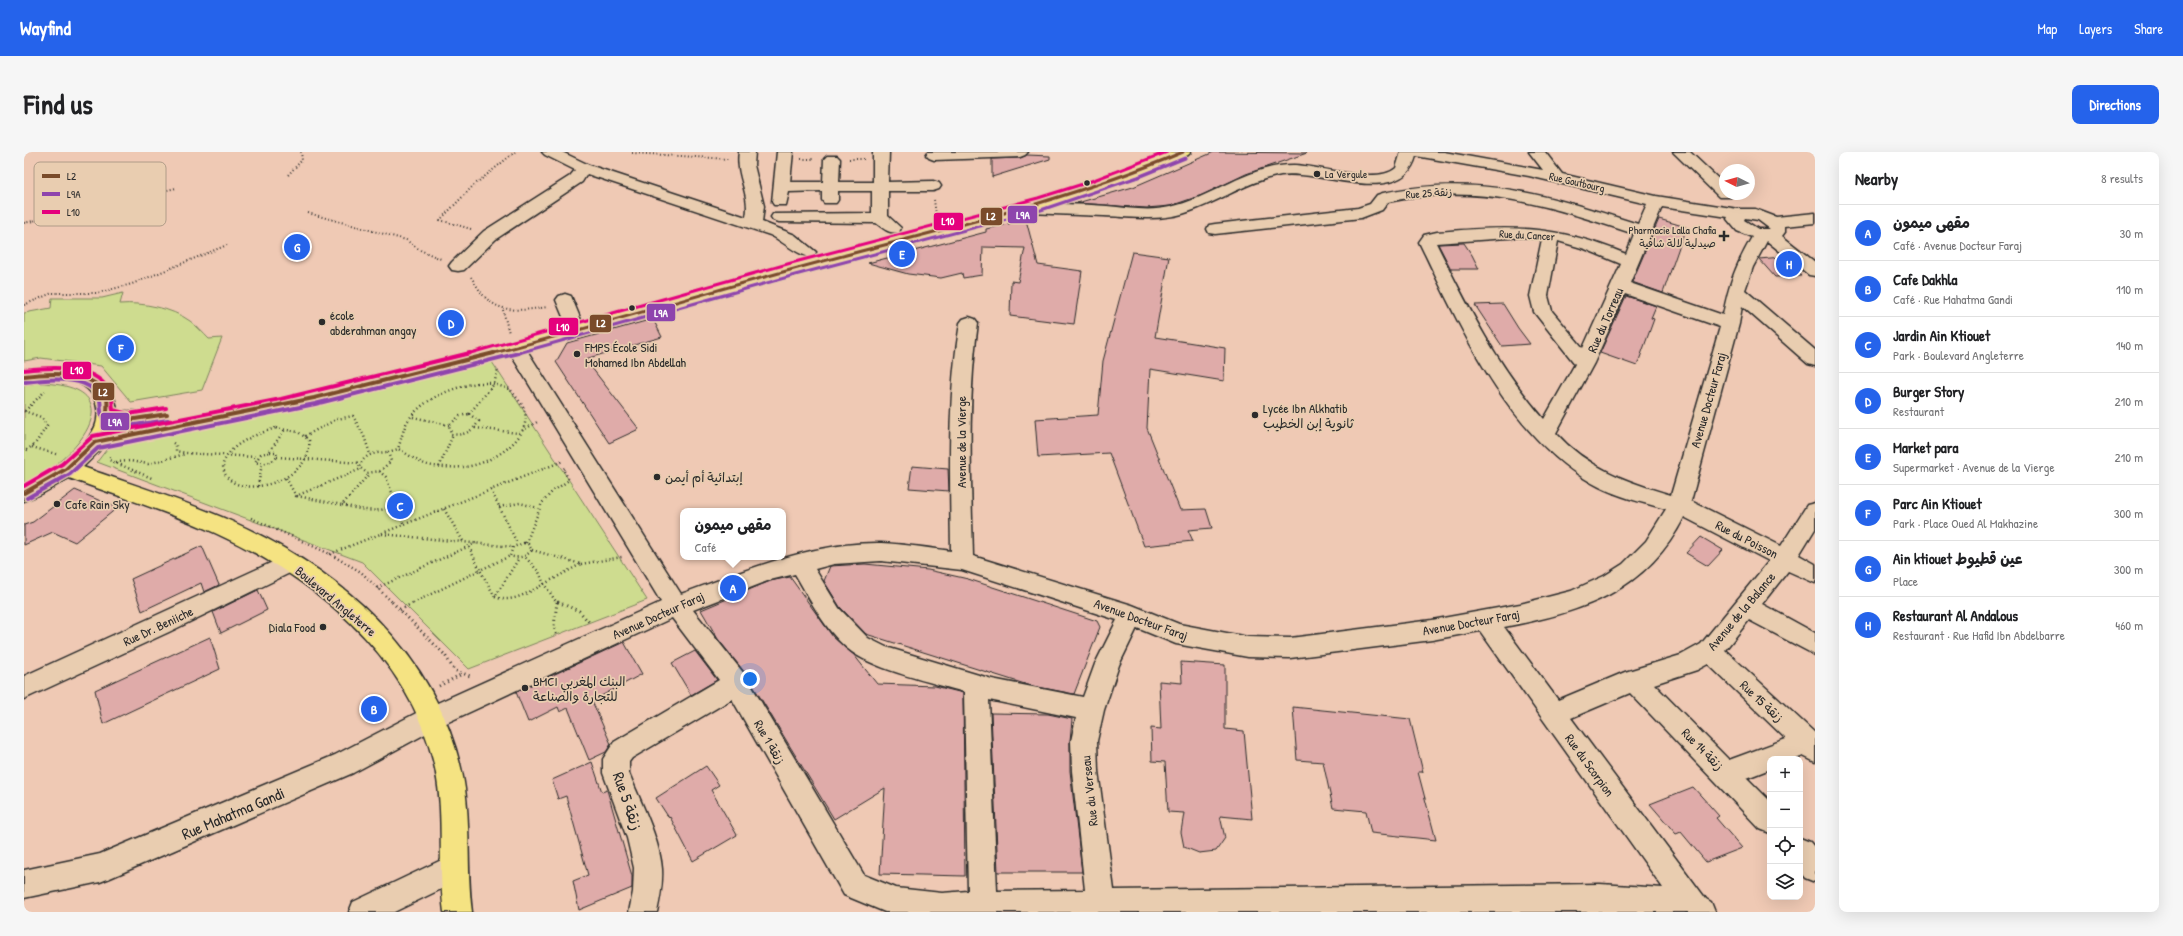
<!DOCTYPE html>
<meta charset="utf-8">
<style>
:root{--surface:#fff;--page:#f6f6f6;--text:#202124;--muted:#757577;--line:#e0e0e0;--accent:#2563eb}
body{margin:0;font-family:"Patrick Hand","Playpen Sans Arabic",sans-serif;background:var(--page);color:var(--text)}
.controls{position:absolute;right:12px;bottom:12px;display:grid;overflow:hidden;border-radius:8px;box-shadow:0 4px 16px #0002}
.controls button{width:36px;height:36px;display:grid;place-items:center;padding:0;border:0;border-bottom:1px solid var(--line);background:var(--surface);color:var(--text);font:20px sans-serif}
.compass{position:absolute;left:1695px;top:12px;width:36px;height:36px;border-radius:50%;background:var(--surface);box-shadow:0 4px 16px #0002;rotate:276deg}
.you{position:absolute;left:726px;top:527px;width:14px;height:14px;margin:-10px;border:3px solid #fff;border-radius:50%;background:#1a73e8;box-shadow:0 0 0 6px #1a73e833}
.badge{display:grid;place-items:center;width:26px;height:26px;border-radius:50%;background:var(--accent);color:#fff;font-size:13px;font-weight:700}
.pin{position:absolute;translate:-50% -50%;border:2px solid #fff;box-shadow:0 1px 4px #0006}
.popup{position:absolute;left:656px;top:356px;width:106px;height:52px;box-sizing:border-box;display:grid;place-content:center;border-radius:8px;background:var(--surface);filter:drop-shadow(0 1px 3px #0005);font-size:13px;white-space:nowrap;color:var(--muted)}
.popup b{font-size:15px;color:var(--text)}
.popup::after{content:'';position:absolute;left:50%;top:100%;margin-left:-8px;border:8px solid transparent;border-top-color:var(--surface)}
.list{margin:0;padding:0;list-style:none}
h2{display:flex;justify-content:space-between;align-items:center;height:52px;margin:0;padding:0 16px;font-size:17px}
h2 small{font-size:13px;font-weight:400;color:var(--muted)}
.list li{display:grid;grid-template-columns:26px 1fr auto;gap:12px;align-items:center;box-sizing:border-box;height:56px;padding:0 16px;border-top:1px solid var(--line)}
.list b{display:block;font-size:15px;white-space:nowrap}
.list p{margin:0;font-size:13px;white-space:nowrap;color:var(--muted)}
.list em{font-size:13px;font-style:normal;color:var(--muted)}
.icon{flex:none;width:22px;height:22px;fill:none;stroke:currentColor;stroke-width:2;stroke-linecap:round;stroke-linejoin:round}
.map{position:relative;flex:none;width:1791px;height:760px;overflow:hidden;border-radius:8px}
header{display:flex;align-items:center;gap:24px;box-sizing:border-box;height:56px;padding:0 20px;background:var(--accent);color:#fff}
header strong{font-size:19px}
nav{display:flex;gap:22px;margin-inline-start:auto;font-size:14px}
.intro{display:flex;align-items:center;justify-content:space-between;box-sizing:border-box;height:96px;padding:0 24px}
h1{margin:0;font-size:28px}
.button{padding:10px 18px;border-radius:8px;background:var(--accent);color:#fff;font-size:14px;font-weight:700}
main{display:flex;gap:24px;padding:0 24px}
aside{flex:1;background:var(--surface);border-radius:8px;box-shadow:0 4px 16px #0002}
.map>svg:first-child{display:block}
.green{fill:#cedc8f;stroke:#7c845d}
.building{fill:#dfaba9;stroke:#2b2b2b}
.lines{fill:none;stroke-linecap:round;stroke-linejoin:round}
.minor-casing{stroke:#2b2b2b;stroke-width:3}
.major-casing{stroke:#2b2b2b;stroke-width:3}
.path-far2{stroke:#2b2b2b;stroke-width:2;stroke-dasharray:1 2.5;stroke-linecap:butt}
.path-far1{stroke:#2b2b2b;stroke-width:2.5;stroke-dasharray:1 3;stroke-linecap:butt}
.path{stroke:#2b2b2b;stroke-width:3;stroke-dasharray:1 3.5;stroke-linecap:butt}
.minor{fill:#e9cdb0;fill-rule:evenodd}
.major{fill:#f5e382;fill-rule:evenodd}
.bus-1-far1-casing{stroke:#e9cdb0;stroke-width:5.5}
.bus-1-casing{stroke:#e9cdb0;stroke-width:7}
.bus-2-far1-casing{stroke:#e9cdb0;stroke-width:5.5}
.bus-2-casing{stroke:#e9cdb0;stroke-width:7}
.bus-3-far1-casing{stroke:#e9cdb0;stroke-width:5.5}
.bus-3-casing{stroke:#e9cdb0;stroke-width:7}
.bus-1-far1{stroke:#7a4b2a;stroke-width:3}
.bus-1{stroke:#7a4b2a;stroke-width:4}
.bus-2-far1{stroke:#8e44ad;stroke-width:3}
.bus-2{stroke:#8e44ad;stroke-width:4}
.bus-3-far1{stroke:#e5007d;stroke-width:3}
.bus-3{stroke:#e5007d;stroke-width:4}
.poi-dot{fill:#2b2b2b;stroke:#e9cdb0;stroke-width:1.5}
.labels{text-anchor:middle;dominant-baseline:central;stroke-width:3.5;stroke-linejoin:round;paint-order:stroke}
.far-poi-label{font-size:11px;fill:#2b2b2b;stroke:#e9cdb0;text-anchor:start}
.far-street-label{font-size:11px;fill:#2b2b2b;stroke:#e9cdb0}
.poi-label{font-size:13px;fill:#2b2b2b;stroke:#e9cdb0;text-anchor:start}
.street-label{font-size:13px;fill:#2b2b2b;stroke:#e9cdb0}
.near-street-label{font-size:16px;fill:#2b2b2b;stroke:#e9cdb0}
.key{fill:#e9cdb0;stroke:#b09c88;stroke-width:1}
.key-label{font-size:11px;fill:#2b2b2b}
.line-badge{stroke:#e9cdb0;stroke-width:1.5}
.badge-label{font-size:11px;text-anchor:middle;font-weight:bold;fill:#fff}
</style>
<header>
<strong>Wayfind</strong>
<nav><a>Map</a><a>Layers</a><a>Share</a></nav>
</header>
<div class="intro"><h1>Find us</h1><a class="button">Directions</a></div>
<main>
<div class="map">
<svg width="1791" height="760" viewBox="0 0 1791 760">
<rect width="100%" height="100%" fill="#efc9b4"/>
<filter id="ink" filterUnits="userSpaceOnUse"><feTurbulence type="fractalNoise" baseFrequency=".025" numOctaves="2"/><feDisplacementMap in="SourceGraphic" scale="8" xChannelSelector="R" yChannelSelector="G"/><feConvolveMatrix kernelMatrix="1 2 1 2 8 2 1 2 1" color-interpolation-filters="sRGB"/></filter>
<g filter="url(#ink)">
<path class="green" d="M99,141L96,152C118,150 148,156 166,169C173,174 179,181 185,187L198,186L178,238L107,250L77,214L17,206L0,209V161L27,156L28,146H78Z
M468,210L623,448L445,517L338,410L73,310L86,293L280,255Z
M14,231C116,233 52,310 0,331V233Z"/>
<path class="building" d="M1190,0L1283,1L1222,22L1178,43L1146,54L1122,56L1053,51L1109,35Z
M1003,3L1026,4V7L968,25V7L996,6Z
M1635,67L1662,75L1639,141L1608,130Z
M1002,68L1014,113L1058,119L1050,172L986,164L987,129L994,130L1001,96L959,95L958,123L939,126L938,121L917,126L884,122L844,111L962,80V77Z
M1440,91L1448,103L1455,117H1427L1414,92Z
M1108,100L1145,105L1131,185L1201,196L1200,229L1126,217L1123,276L1156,358L1182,357L1188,376L1164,378L1169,389L1120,394L1085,301L1014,305L1011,267L1074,263L1079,209Z
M1758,105L1777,124L1751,125L1735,107Z
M1602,144L1632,154L1627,166L1630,167L1613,214L1576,201Z
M1479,152L1494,176L1506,192L1478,194L1451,153Z
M629,167L638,185L561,207L615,277L585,291L532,210L543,191Z
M888,314L924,317L925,339L885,336Z
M51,338L93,356L51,390L29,380L0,393V373L9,370Z
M1677,385L1699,398L1684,414L1662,401Z
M178,394L195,433L180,440L177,431L118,459L107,427Z
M841,412L904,418L944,427L1073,469L1076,475L1050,542L1004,533L842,482L816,455L800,429L806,414Z
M766,425L809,485L830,503L853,532L911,534L939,541L941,724L856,722L861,636L810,667L722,522L694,487L677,458L746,429Z
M234,438L243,458L197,481L189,460Z
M186,485L196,517L79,572L71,538Z
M600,490L618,522L568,549L587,592L582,600L565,608L544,556L536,560L534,555L504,570L492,540Z
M671,499L693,528L667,543L648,511Z
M1157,510L1201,513V577L1220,579L1228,667L1196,664L1201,686L1192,699L1175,701L1160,695L1157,680L1160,661L1144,660L1141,610L1128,609L1127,576L1137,577L1135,529L1158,531Z
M1269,555L1386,567L1399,620H1394L1412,688L1347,681L1342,659L1309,656L1299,610L1273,608Z
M967,561L1024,562L1048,567L1046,589V619L1058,720H974Z
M568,610L578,640L583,638L608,724V736L555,758L549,729L564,723L542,644L534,647L528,628Z
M682,614L695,633L687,638L713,683L669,709L646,665L645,666L632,646Z
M1669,635L1695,664L1692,666L1718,696L1682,710L1657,680L1652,682L1626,652Z"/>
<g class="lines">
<g class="minor-casing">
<path id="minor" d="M518,0H538L565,13L722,65C727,42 711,23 715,0H731L730,13L740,54L738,70L771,83L792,100L790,104C777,107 759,89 746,83L563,22L558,30L472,87L440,118L434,119L428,118L425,114L428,110L460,79L546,24L551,18L521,3Z
M753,0H769L766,30H799L800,7L803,4H813L816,7L815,30H849V0H865L864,30L909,29L915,31L917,34L915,37L909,39H864V64L877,76L875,80C865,82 860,77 852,71L755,70L749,68L747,65L749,62L848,61V39H814V48L812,51H800L798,48V39L765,40L762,53H750L748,50Z
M904,0H1004L1001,3L996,5L910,8L905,6L902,3Z
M1377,0H1420L1519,18L1505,0H1521L1538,22L1632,44L1714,57H1731L1752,65L1791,61V71L1761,74V80L1758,84L1791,110V124L1785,123L1743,89L1729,115L1721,138L1791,198V214L1784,212L1718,154L1715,172L1667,349L1757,394L1783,353L1791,351V377L1775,403L1791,412V431L1764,419L1738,452L1791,481V503L1725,468L1701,498L1791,581V610L1779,604L1772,607H1746V617L1723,626L1746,649V681L1736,677L1606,541L1547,566L1682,747L1687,750L1691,760H861L820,743L708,547L608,606L605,610V621C616,649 636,687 638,717C639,732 636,746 633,760H605L609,740L610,716L603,686L579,621V607L590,590L695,528L648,466L418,573L329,621L86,726L76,730L0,746V718L76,702L311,603L400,557L637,450L483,196L485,192L492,190L499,192L657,442C721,419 787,390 857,391C880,392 904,396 927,399C926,322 923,247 936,171L939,167L945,165L951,167L954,171C943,249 947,325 949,404L1108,453L1155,472L1224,485L1266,486L1408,468L1496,452L1547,439L1580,424L1599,412L1622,389L1642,357C1617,350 1590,344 1568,331C1483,283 1436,174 1395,90L1400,83L1413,80C1488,74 1530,72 1602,102L1610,82C1526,54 1455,30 1364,50L1358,58L1337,66L1191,82L1185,81L1183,77L1185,73L1191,72L1334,56L1346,52L1353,43L1359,41C1455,21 1524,43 1614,72L1623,52L1505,24L1392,4C1379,57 1294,17 1257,23C1222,29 1192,52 1158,62C1132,69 1107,65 1080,64C1055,63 1029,62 1004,61L998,59L996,56L998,53L1004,51C1030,52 1057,52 1083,54C1104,56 1125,60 1146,55C1189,46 1225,12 1271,13C1296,14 1353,33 1372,16ZM1638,55L1704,65L1703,67L1713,79L1728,85C1712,113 1705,131 1699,163L1606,131ZM1721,66L1734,68L1746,77H1734L1720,68ZM1498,85L1518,87L1506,144L1510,160L1551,212L1520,267C1472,212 1444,155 1412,91ZM1534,89L1561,97L1597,112L1559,196L1528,159L1524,144ZM1601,142L1696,175L1647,343C1604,330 1563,316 1532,281L1570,211ZM1660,365L1745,409L1677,492L1657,503L1601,520L1534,548L1480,475C1556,461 1623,440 1660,365ZM857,409L938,418L1093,468L1071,512L1059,545L968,527L862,495L844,486L815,456L791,417L810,412ZM771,422C787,449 802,481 828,500C852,518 910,531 940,540L944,739L918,741L872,736L840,723L721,523L669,458L746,428ZM1113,476L1152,492L1224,505L1266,506L1408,488L1456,479L1639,736L1576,732L1090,738L1074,619L1073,589L1080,558L1095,513ZM1684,512L1762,587L1705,608L1630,532L1673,518ZM965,548L1052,566L1047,589L1048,619L1061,738L973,739Z
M1649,0H1666L1701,33V42H1709L1707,45H1695Z
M541,142L547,144L557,168L554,172L548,174L542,172L532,148L535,144Z
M266,402L274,405L277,411L274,417L145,480L0,547V524Z
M1776,686L1786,690L1791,696V730L1781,726L1776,720Z
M430,702L440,706L444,716L440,726L370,760H325L329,750Z"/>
</g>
<g class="major-casing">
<path id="major" d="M1146,0H1167L1164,3L1117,23L1021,55L775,121L490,203L290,253L78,296L59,315C109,333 159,348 207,369C316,418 411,499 438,620C448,666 442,714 448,760H420C413,709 422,657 409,608C382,500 288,425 191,381C143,359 93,344 45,326L19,341L0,349V332C25,320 58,302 71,275C74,268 74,259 72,251C65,222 22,227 0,231V217C34,212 88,213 93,258C109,262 124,255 139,259L142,264L139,269L134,271C234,252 333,230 432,205C543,177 652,144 762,113C891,77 1022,51 1146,0ZM92,272L104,275L128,272L89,279Z"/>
</g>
<path class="path-far2" d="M608,1L704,7
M777,7H790
M825,7H840
M264,23L278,8L277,0
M910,48L912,63
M284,61L382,88L396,98L417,107
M0,71L152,36
M447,77L416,68L449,34L491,0
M447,125C451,131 455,138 459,143C476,163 501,158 524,155
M0,153L28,141H73L108,132L203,93
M479,158L485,181"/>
<path class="path-far1" d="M453,231H466L486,237C490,243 500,253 501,260C507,289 464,313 440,315C431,316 419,315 409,314C395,312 386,303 374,297C377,288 379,278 383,270C398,247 427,236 453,231Z
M0,259L17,265L23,274L11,292L0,300
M1,259L21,239
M445,262L470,232L474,217
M445,262L455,269C448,280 440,284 427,282L425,273L436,264Z
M389,265L425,273
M252,276L274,280L285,288C291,332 199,354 199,312C206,291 233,282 252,276Z
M451,276L494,281L515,269
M281,284L313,267L329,264L340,284L346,302
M149,291L152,293V299L162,301L233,305
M8,295L32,302
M246,299L262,276
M246,300H252L253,305C246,311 240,313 231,310L237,302Z
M364,300L367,309L356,319L343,321L335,315C341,301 351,301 364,300Z
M364,300L374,297
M86,305L85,308L130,327
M253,305L337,311
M92,310L106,309L124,312L161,302
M415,315L429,283
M262,326L272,344L337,317
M234,334L238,312
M467,338L493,391
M273,344L318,353L345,322
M372,351L380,373
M318,353C336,357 356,364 372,351L362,325L355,319
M475,355L496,351L514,356
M420,357L439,389
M227,366L306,402L337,420L369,451
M358,382L489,395
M500,391L504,392L508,398C502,405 495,407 486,404L489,395Z
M502,391L518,351L528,340L545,328L539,317L543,315
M445,395L456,418L486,404
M508,398L557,412L520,432L533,451
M306,402L539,309
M557,412L598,405
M353,436L452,391
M471,445C488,452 505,440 520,432L515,420L501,405
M533,450L537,451
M389,451L456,418L471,445L495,406"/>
<path class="path" d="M368,450L421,503L430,518L446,524
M533,450L530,474L533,485
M534,450L555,459L565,470
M376,458L391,450
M415,534L436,523"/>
<use href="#minor" class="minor"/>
<use href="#major" class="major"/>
<g class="bus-1-far1-casing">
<path id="bus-1-far1" d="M466,202C568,176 669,144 770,117C901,81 1034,53 1159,0"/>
</g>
<g class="bus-1-casing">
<path id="bus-1" d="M0,224C23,221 74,217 83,247C84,251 83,257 83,262L104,268L143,262
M0,341L42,317L71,290L290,246L470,201"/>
</g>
<g class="bus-2-far1-casing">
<path id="bus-2-far1" d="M491,202L771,123L1017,58L1114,25L1161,6"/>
</g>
<g class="bus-2-casing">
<path id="bus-2" d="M1,230C21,227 64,222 75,245C78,251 75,259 79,266L104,274L144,268
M3,346L46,322L74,296L291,252L495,201"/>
</g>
<g class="bus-3-far1-casing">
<path id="bus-3-far1" d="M443,202L767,111L1014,46L1062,31L1143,0"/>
</g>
<g class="bus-3-casing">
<path id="bus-3" d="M0,218C27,215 75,211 87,243C89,247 88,253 89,258L104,262L142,256
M0,334L38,312L69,284L257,247L446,201"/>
</g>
<use href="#bus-1-far1" class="bus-1-far1"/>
<use href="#bus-1" class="bus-1"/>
<use href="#bus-2-far1" class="bus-2-far1"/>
<use href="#bus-2" class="bus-2"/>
<use href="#bus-3-far1" class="bus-3-far1"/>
<use href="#bus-3" class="bus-3"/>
</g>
</g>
<g class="poi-dot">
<circle cx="1293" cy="22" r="4"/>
<circle cx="1063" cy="31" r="3.5"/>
<path d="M1698 78h4v4h4v4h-4v4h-4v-4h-4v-4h4z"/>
<circle cx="608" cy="156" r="3.5"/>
<circle cx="298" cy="170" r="4"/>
<circle cx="553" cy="202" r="4"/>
<circle cx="1231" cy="263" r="4"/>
<circle cx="633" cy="325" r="4"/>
<circle cx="33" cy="352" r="4"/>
<circle cx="299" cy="475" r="4"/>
<circle cx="501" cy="536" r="4"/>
</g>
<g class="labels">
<g class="far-poi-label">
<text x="1301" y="22">La Vergule</text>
<text x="1692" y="78" text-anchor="end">Pharmacie Lalla Chafia<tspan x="1692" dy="13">صيدلية لالة شافية</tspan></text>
</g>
<g class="far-street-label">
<text transform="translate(1553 30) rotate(13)">Rue Goutbourg</text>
<text transform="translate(1405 41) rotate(-4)">Rue 25 زنقة</text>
<text transform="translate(1503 83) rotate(3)">Rue du Cancer</text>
</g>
<g class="poi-label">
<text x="306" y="163">école<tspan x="306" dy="15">abderahman angay</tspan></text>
<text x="561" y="195">FMPS École Sidi<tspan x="561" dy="15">Mohamed Ibn Abdellah</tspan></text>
<text x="1239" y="256">Lycée Ibn Alkhatib<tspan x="1239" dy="15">ثانوية إبن الخطيب</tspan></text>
<text x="641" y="325">إبتدائية أم أيمن</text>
<text x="41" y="352">Cafe Rain Sky</text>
<text x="291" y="475" text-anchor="end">Diala Food</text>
<text x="509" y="529">BMCI البنك المغربي<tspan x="509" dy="15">للتجارة والصناعة</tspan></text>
</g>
<g class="street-label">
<text transform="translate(1581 168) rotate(-66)">Rue du Torreau</text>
<text transform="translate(1684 248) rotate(-74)">Avenue Docteur Faraj</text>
<text transform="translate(937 290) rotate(-90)">Avenue de la Vierge</text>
<text transform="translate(1723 387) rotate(27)">Rue du Poisson</text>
<text transform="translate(312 449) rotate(40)">Boulevard Angleterre</text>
<text transform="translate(1717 459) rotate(-50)">Avenue de la Balance</text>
<text transform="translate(634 463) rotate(-24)">Avenue Docteur Faraj</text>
<text transform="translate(1117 467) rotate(20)">Avenue Docteur Faraj</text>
<text transform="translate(1447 470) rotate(-10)">Avenue Docteur Faraj</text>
<text transform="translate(134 474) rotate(-25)">Rue Dr. Beniiche</text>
<text transform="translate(1738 549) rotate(43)">Rue 15 زنقة</text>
<text transform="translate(746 590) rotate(60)">Rue 1 زنقة</text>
<text transform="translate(1679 597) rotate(45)">Rue 14 زنقة</text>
<text transform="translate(1566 613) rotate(54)">Rue du Scorpion</text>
<text transform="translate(1065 639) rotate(-96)">Rue du Verseau</text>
</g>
<g class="near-street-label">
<text transform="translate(604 649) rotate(71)">Rue 5 زنقة</text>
<text transform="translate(209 661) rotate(-23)">Rue Mahatma Gandi</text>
</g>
</g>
<rect x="10" y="10" width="132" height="64" rx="6" class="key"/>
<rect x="18" y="22" width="18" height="4" fill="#7a4b2a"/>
<rect x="18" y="40" width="18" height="4" fill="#8e44ad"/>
<rect x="18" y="58" width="18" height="4" fill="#e5007d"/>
<g class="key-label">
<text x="43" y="28">L2</text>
<text x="43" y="46">L9A</text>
<text x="43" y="64">L10</text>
</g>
<g class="line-badge">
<rect x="983" y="53" width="31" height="19" rx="4" fill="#8e44ad"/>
<rect x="956" y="55" width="23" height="19" rx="4" fill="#7a4b2a"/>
<rect x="909" y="60" width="31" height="19" rx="4" fill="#e5007d"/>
<rect x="622" y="151" width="30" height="19" rx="4" fill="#8e44ad"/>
<rect x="565" y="162" width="23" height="19" rx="4" fill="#7a4b2a"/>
<rect x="524" y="165" width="31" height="19" rx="4" fill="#e5007d"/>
<rect x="38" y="209" width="30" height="19" rx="4" fill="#e5007d"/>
<rect x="68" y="230" width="23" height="19" rx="4" fill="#7a4b2a"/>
<rect x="76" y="260" width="30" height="19" rx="4" fill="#8e44ad"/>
</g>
<g class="badge-label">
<text x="999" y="67">L9A</text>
<text x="967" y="68">L2</text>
<text x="924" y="73">L10</text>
<text x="637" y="165">L9A</text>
<text x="577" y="175">L2</text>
<text x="539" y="179">L10</text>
<text x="53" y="222">L10</text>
<text x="79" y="244">L2</text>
<text x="91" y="274">L9A</text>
</g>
</svg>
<div class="controls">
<button>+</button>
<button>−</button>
<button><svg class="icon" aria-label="locate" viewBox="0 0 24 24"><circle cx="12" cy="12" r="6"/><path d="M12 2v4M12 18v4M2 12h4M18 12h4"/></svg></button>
<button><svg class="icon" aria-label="layers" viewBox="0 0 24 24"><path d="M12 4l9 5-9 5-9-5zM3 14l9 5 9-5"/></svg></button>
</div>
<svg class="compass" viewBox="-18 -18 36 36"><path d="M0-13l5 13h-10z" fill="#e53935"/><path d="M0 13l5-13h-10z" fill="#757577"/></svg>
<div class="you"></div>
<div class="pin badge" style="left:709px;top:436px">A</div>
<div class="popup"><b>مقهى ميمون</b>Café</div>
<div class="pin badge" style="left:350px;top:557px">B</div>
<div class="pin badge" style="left:376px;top:354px">C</div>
<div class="pin badge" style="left:427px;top:171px">D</div>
<div class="pin badge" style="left:878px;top:102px">E</div>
<div class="pin badge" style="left:97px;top:196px">F</div>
<div class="pin badge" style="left:273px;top:95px">G</div>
<div class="pin badge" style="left:1765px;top:112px">H</div>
</div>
<aside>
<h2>Nearby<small>8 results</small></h2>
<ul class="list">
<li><span class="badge">A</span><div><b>مقهى ميمون</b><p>Café · Avenue Docteur Faraj</p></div><em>30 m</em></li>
<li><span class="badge">B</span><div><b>Cafe Dakhla</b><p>Café · Rue Mahatma Gandi</p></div><em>110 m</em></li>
<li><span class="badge">C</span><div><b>Jardin Ain Ktiouet</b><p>Park · Boulevard Angleterre</p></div><em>140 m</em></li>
<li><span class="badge">D</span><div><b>Burger Story</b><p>Restaurant</p></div><em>210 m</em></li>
<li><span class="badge">E</span><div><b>Market para</b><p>Supermarket · Avenue de la Vierge</p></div><em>210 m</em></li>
<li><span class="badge">F</span><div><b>Parc Ain Ktiouet</b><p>Park · Place Oued Al Makhazine</p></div><em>300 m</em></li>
<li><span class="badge">G</span><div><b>Ain ktiouet عين قطيوط</b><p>Place</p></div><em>300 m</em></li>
<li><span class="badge">H</span><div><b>Restaurant Al Andalous</b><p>Restaurant · Rue Hafid Ibn Abdelbarre</p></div><em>460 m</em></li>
</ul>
</aside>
</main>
